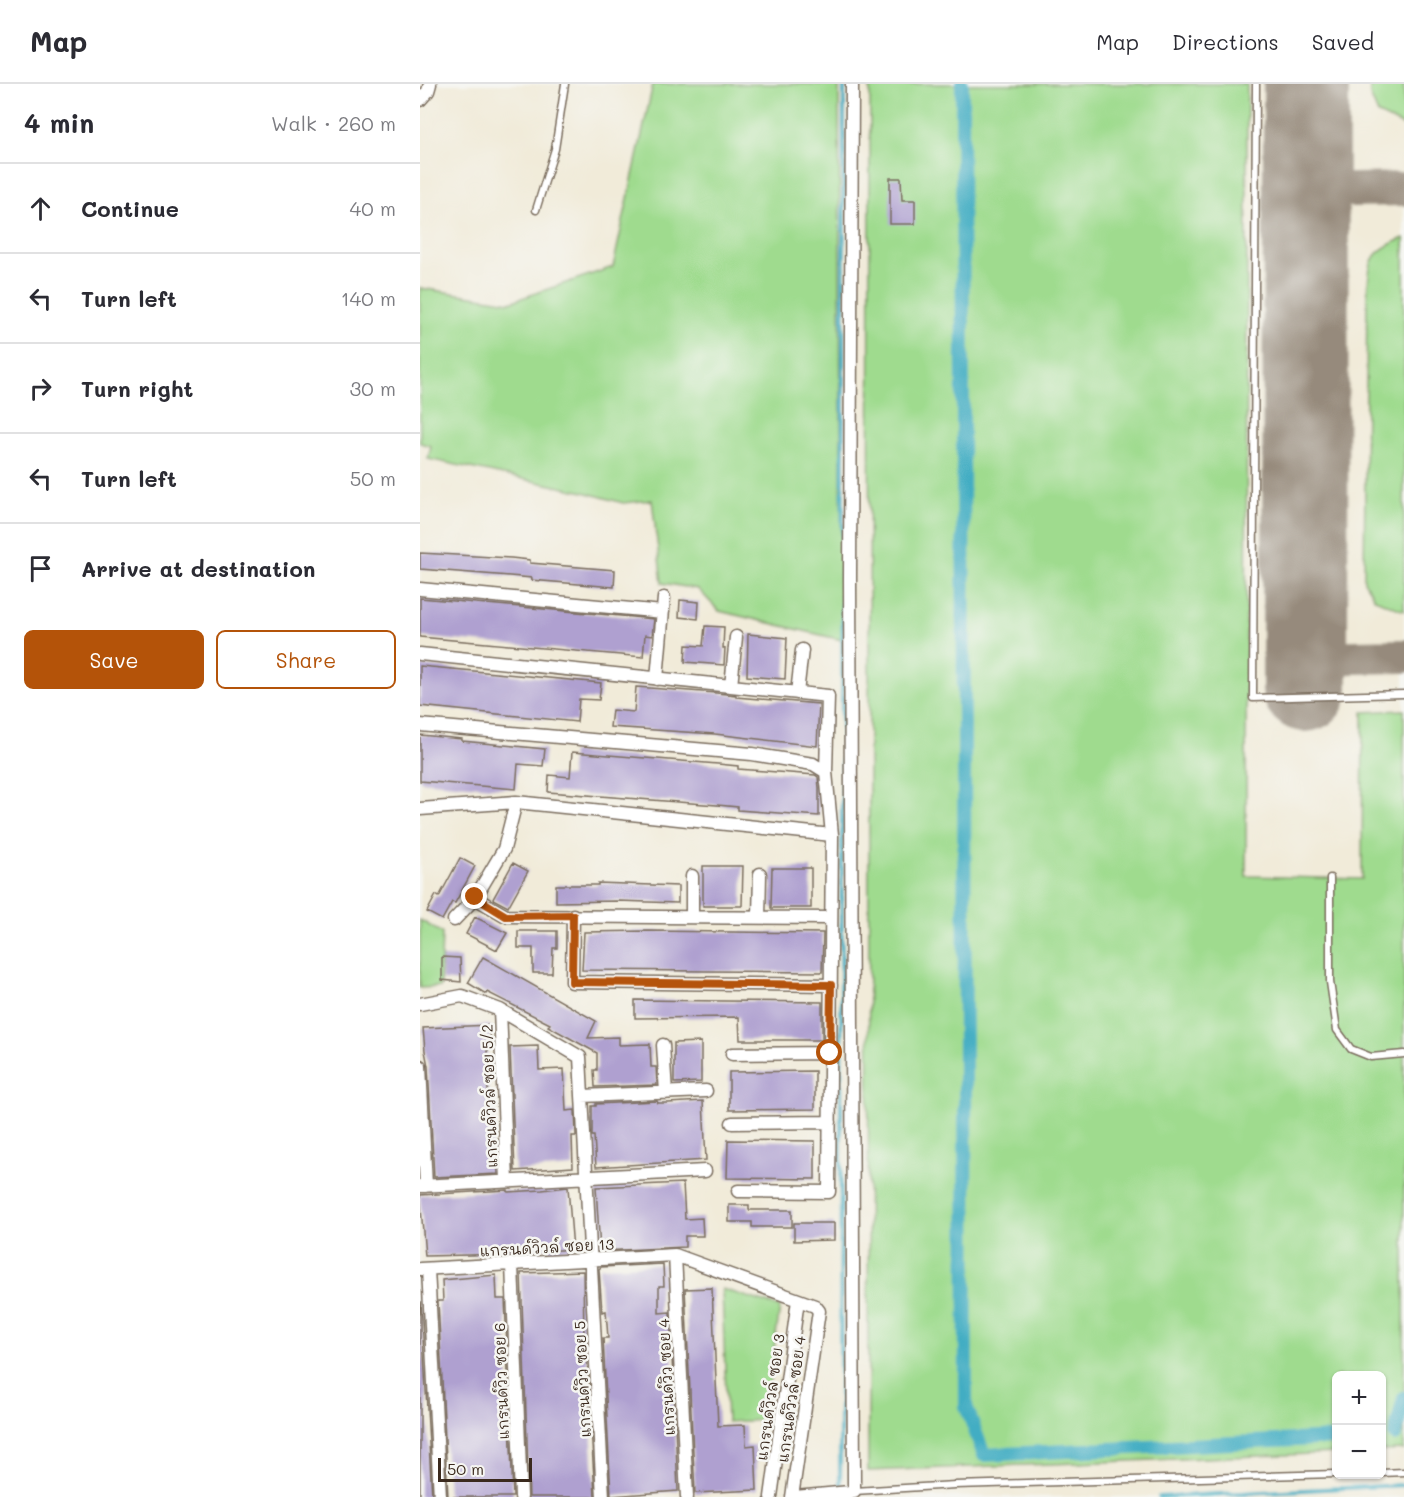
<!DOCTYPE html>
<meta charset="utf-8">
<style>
:root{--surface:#fff;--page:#f2f2f3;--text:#2b2b33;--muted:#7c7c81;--line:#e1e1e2;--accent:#b45309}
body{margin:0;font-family:Mali,"Playpen Sans Thai",sans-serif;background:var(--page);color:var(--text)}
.controls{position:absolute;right:18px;bottom:18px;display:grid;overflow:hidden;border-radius:9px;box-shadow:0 2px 4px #0004}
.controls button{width:54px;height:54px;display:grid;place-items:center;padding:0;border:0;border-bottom:2px solid var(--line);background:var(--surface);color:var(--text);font:30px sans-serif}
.scale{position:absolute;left:18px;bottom:15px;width:94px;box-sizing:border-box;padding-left:6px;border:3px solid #3b2a1e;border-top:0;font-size:16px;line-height:21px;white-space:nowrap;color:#3b2a1e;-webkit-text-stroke:4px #f6f6f2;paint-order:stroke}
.stop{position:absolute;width:18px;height:18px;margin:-14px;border:4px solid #b45309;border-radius:50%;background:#fff}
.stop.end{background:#b45309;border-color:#fff;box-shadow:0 2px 6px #0008}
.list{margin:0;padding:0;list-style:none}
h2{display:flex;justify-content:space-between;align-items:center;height:78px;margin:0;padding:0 24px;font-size:26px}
h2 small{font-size:20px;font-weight:400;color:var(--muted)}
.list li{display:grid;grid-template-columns:39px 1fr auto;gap:18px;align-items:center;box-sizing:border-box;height:90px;padding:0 24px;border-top:2px solid var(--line)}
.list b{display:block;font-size:22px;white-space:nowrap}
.list em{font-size:20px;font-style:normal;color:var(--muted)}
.actions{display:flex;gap:12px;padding:18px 24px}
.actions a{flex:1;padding:14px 0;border:2px solid var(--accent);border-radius:9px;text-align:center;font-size:21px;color:var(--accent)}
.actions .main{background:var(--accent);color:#fff}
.icon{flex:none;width:33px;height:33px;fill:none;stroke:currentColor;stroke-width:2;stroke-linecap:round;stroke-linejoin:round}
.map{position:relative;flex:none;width:984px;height:1413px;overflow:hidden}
header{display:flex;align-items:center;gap:36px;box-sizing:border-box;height:84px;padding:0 30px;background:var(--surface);border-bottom:2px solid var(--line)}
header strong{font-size:28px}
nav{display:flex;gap:33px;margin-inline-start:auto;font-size:21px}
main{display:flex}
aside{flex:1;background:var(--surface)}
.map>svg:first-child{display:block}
.green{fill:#9fdb8e;stroke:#6d8256;stroke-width:1.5}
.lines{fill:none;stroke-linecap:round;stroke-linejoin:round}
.stream{stroke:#43adc3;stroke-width:4}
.canal{stroke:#43adc3;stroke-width:14}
.taxiway{stroke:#968a7c;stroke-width:34}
.runway{stroke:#968a7c;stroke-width:86}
.building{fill:#afa0d0}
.service-casing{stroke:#7b6e5f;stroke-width:9}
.minor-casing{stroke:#7b6e5f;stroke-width:15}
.service{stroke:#fff;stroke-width:6}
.minor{stroke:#fff;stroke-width:12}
.route{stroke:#b45309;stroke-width:8}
.labels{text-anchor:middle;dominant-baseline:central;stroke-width:5;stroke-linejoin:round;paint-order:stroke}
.street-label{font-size:15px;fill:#3b2a1e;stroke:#f6f6f2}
</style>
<header>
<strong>Map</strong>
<nav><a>Map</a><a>Directions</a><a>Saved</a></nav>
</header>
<main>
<aside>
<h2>4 min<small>Walk · 260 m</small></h2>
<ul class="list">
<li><svg class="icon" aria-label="ahead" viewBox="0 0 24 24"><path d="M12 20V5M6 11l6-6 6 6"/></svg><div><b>Continue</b></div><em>40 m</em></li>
<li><svg class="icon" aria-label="left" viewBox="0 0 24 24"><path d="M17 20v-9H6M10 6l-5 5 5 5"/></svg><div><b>Turn left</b></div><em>140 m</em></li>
<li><svg class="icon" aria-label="right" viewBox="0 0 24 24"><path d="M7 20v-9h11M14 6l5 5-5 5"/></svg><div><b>Turn right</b></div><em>30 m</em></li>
<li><svg class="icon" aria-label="left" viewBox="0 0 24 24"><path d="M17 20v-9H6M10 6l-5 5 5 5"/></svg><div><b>Turn left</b></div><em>50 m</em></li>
<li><svg class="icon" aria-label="arrive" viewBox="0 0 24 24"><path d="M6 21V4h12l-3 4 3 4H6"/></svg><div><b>Arrive at destination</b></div></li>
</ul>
<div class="actions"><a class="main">Save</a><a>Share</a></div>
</aside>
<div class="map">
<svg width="984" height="1413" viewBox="0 0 984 1413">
<rect width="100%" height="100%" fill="#f6f6f2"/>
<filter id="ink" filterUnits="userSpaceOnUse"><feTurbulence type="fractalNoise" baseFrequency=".0167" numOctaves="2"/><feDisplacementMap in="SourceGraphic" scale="12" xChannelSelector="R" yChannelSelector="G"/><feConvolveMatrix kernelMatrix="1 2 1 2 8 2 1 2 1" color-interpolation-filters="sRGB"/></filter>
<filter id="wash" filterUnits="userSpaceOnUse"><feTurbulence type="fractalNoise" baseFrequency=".008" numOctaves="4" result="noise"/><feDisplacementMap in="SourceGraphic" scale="24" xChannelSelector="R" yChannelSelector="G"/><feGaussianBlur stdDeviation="1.35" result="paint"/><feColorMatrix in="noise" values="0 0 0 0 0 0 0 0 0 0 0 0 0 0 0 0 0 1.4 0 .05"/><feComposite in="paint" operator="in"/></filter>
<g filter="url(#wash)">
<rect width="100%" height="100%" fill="#f1ebd9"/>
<path class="green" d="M233,0H419L422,556L299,527L278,505L242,499L232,416L203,419L164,408L8,375L11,362L0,359V204L90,218L193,183Z
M450,0H827L826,792L942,795L943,628L984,626V1366L962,1367V1292H916V1369L448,1387Z
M950,0H984V42L958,30L950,11Z
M984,154V527L955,515L944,497L947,216C950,178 946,169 984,154Z
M0,836L22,849L20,903L0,904Z
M302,1205L360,1223L344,1336L307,1338Z"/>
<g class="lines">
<path class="stream" d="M420,1406L424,0
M739,1413L984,1401"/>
<path class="canal" d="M542,0L546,1322L564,1371L916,1354
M975,1351L984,1314"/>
<path class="taxiway" d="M886,107L984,105
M885,574L984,572"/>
<path class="runway" d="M885,605L886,0"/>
</g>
<g id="blocks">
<path class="building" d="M470,94H481L482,116H495V140H470Z
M0,469L91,474L110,476V479L195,486L194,503L111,496L112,494L90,492L0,485Z
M0,514L234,535L232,552L225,551L223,573L0,553Z
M260,516L279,518L278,535L259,533Z
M285,542L304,543L303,564H305L304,581L265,578L266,561L283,562Z
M328,550L367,554L365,595L327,592Z
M0,582L181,599L179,616L159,615L157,638L0,622Z
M216,603L296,609L316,611V613L399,620L397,662L295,650L190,643L192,626L214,628Z
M0,651L42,655V657L125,665L123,682L98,680L96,705L0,697Z
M152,668L298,680L318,682V685L395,691L398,693L399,704V732L318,726V723L297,721L128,708L129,691L150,693Z
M40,774L55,782L35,819L32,818L22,836L7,828L16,811L19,813Z
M93,779L108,787L88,823L73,815Z
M283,782H323L322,822H283Z
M352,784H391V824H351Z
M178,799L258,802V819L198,817L136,818V801H178Z
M55,833L87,849L77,866L46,850Z
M98,847H137V864H133L132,889H113V864H98Z
M228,847L403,849L402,888L162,886L164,848Z
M22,873L40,874L41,898L22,896Z
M63,873L176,937L168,954L199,953V961L230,960L231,983H236L237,1001L175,1003L174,986H177V969L128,942L130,940L67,908L66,910L48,899Z
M215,916L402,918V956H320L319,933L215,934Z
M70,941V966H67L68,1005L72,1063H77L78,1090L14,1093L8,982L5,967L3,944Z
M281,958V998L254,999V959Z
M118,962L119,986L144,985L146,1027L155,1026L156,1052H152L153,1083L95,1087L90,963Z
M395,987V1025L309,1026V988Z
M237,1017L238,1019H248L283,1017L286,1076L176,1083L174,1052H172V1022H176V1020Z
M308,1056L395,1057V1095L307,1094Z
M263,1099L265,1135L282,1134L283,1152H265V1163L180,1167L176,1103Z
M148,1103L153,1165L127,1167V1164L92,1165L93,1170L5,1172L0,1111L88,1106V1108L122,1106Z
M309,1121H329V1126H372V1143H332V1138H309Z
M374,1139H414V1156L374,1157Z
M243,1180L244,1202H239V1229L250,1228L258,1407L191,1412L183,1254H188L186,1227L182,1228L179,1185L181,1183Z
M163,1187L164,1255H166L175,1413H109L101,1189Z
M76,1191L77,1215H85L93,1413H28L18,1217H23L22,1196Z
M292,1204L298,1342L325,1341L326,1362L335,1361L337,1406L275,1409L265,1205Z
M0,1218H1L12,1413H0Z"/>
</g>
</g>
<g filter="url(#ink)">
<use href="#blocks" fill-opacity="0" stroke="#7b6e5f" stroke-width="1.5"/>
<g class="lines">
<g class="service-casing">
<path id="service" d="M836,0L833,614L984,610
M116,126L135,65L145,0
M910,794V898L917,946L931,965L951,973L984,970
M962,1389L984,1388
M434,1407L535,1401L916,1390"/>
</g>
<g class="minor-casing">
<path id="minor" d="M0,16L8,7L10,0
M0,505L243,528
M0,570L408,612L406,688
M237,595L244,514
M311,602L316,553
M377,609L382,566
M0,641L332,670L393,680L406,688L412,751L409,1108L318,1107
M0,725L96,718L412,751
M55,814L86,832L411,834
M153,831L152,898L411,901
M272,833V792
M339,833L340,790
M34,836L55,814L84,765L96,718
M0,920L42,912L80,926L160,973L183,1413
M80,926L87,1097
M243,961L246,1009
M312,970L410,969
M0,982L6,1102
M162,1012L286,1007
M312,1039L410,1038
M0,1102L285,1087
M255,1171L267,1413
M92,1180L101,1413
M0,1185L255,1171L395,1222L399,1227L372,1413
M8,1185L20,1413
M351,1413L378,1216
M375,1413L430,1408L434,1407V1403L430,495L432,0"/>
</g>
<use href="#service" class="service"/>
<use href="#minor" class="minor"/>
</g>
</g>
<g class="lines" filter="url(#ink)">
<path class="route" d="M55,813L86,832L153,831L152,898L411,901L410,969"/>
</g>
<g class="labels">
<g class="street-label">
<text transform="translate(69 1012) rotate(-92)">แกรนด์วิวล์ ซอย 5/2</text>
<text transform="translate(127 1163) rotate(-3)">แกรนด์วิวล์ ซอย 13</text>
<text transform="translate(246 1293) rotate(-93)">แกรนด์วิว ซอย 4</text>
<text transform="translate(162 1295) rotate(-93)">แกรนด์วิว ซอย 5</text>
<text transform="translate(81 1297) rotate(-92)">แกรนด์วิว ซอย 6</text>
<text transform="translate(350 1313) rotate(-82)">แกรนด์วิวล์ ซอย 3</text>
<text transform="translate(371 1315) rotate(-82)">แกรนด์วิวล์ ซอย 4</text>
</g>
</g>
</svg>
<div class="controls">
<button>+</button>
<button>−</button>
</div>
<div class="scale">50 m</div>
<div class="stop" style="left:410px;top:969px"></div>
<div class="stop end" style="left:55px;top:813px"></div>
</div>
</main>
